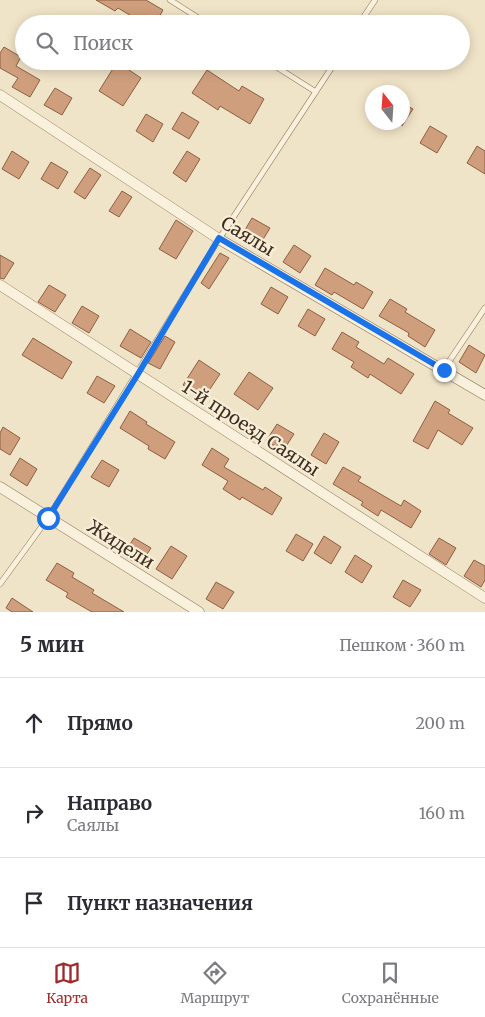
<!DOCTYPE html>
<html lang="ru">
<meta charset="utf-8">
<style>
:root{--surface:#fff;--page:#f2f2f3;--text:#2b2b33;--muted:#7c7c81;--line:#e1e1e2;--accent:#9e2a2b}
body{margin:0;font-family:Merriweather,serif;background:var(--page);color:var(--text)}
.compass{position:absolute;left:365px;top:85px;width:45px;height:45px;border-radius:50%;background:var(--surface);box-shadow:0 2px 12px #0003;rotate:343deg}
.stop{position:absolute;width:15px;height:15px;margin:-11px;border:4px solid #1a73e8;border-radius:50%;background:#fff}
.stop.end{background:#1a73e8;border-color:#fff;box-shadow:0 1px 5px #0008}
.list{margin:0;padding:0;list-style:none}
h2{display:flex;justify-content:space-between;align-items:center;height:65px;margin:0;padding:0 20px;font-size:21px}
h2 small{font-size:16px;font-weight:400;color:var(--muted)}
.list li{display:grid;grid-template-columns:32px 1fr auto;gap:15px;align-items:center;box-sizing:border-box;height:90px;padding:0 20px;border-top:1px solid var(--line)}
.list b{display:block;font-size:19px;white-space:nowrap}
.list p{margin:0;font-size:16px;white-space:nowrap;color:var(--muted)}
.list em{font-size:16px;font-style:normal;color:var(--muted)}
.icon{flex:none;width:28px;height:28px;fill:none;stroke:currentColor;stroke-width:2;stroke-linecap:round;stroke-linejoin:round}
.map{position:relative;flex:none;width:485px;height:612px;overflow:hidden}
.search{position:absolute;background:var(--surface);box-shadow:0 2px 12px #0003;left:15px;right:15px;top:15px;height:55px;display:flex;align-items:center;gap:12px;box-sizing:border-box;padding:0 18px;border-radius:28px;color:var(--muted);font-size:19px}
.sheet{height:335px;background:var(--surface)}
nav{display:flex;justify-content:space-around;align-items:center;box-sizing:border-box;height:70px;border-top:1px solid var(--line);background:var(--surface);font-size:14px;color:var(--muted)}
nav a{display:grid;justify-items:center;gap:2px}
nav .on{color:var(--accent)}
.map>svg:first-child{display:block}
.building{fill:#cf9f7d;stroke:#8d5f41}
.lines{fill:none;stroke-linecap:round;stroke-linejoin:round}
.service-casing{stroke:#8d765c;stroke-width:6}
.minor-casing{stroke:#8d765c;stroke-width:11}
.service{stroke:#faf1dc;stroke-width:5}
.minor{stroke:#faf1dc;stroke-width:10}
.route{stroke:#1a73e8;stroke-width:6}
.labels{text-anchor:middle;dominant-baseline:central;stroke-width:4.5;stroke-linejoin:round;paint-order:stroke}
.street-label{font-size:18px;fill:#3d2e20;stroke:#f7eed8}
</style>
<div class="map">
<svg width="485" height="612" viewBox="0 0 485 612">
<rect width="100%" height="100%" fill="#f0e4c8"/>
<path class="building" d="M96,0H146L163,10L155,24H145L118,8L115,11Z
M4,47L21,57L16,66L40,80L30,97L12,87L18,78L0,68V53Z
M117,62L141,78L123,106L99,91Z
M207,70L239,91L242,86L264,99L250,124L220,106L218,110L192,93Z
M55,88L72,98L62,115L44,105Z
M402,103L413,109L402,126Z
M182,112L199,122L189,139L172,129Z
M146,114L163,124L153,142L136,131Z
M430,126L447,136L437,153L420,143Z
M477,146L485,151V174L467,163Z
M12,151L29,162L19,179L2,169Z
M187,151L200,159L186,182L173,173Z
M51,162L68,172L58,189L41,179Z
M90,168L101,175L85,199L74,192Z
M122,191L132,197L119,217L109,211Z
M252,218L270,228L259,246L242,235Z
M176,220L193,231L176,259L159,249Z
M294,245L311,256L300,273L283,262Z
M220,253L229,258L209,289L201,283Z
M0,255L14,263L4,279L0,278Z
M325,268L354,285L356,282L373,292L363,309L334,292L332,295L315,285Z
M49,285L66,295L55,312L38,302Z
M271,287L288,297L278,314L261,304Z
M390,299L407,309L405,312L435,330L425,347L408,336L409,333L379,316Z
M82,306L99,316L89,333L72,323Z
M308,309L325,319L315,336L298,326Z
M130,329L151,342L141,358L120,346Z
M342,332L359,342L356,347L384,364L388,358L414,374L401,394L370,374L368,378L351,367L354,362L332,349Z
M165,336L175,342L160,369L148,363Z
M33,338L72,362L62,379L22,355Z
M469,345L485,355L476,373L459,362Z
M199,360L220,374L204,398L183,385Z
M249,372L273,388L258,410L234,394Z
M97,376L115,386L104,403L87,393Z
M435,401L450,410L448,413L473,428L462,445L438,430L428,449L413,441Z
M130,411L147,422L146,424L175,442L165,459L148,449L149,446L120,428Z
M277,424L294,434L283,451L266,441Z
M3,427L20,438L10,455L0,449V433Z
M324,433L339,442L326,464L311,455Z
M212,448L229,459L224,467L263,490L265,487L282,498L272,515L242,497L240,500L223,489L228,481L202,465Z
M20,458L37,469L27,486L10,475Z
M102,460L119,470L109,487L91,477Z
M343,467L361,477L358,481L401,506L404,500L421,511L411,528L381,510L378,516L361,505L363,502L333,484Z
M296,534L313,544L303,561L286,551Z
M324,536L341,547L331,564L314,553Z
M134,538L151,548L140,565L123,555Z
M439,538L456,548L446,565L429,554Z
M171,546L187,556L172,579L156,569Z
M355,555L372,566L362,583L345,572Z
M474,560L485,566V580L481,587L464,576Z
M57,563L74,573L72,577L94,590L92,593L124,612H92L66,597L68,593L46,580Z
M403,580L421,590L410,607L393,597Z
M216,582L234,592L223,609L206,599Z
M12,598L33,612H12L6,608Z"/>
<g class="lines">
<g class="service-casing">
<path id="service" d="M170,0L208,24
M359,24L375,0
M267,61L316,92
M444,369L485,308
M0,584L48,518L219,239L336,61"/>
</g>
<g class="minor-casing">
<path id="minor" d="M0,95L219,239L485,395
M0,285L485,598
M0,487L199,612"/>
</g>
<use href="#service" class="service"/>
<use href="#minor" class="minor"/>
</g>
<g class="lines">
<path class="route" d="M48,518L138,374L219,238L444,370"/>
</g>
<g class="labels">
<g class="street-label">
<text transform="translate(248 236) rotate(31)">Саялы</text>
<text transform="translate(251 428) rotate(33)">1-й проезд Саялы</text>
<text transform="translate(121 544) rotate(32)">Жидели</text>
</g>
</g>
</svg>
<svg class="compass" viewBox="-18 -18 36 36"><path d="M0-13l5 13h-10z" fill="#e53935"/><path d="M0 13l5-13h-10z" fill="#7c7c81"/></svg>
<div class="stop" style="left:48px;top:518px"></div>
<div class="stop end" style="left:444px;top:370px"></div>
<div class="search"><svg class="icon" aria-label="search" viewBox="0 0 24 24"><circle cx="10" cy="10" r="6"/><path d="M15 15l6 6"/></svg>Поиск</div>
</div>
<section class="sheet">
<h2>5 мин<small>Пешком · 360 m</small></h2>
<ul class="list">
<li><svg class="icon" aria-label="ahead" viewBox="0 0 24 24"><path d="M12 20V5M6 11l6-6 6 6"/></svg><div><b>Прямо</b></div><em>200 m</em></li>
<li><svg class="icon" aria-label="right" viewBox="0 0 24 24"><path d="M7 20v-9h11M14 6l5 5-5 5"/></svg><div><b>Направо</b><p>Саялы</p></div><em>160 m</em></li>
<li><svg class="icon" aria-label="arrive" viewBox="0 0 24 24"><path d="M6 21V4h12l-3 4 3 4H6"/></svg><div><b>Пункт назначения</b></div></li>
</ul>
</section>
<nav>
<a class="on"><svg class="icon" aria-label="map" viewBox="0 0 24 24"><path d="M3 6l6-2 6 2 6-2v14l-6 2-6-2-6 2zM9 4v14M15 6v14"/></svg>Карта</a>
<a><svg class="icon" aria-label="directions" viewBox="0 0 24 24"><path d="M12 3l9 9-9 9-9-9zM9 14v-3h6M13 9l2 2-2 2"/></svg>Маршрут</a>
<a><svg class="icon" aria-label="saved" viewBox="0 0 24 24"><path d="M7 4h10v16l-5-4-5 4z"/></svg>Сохранённые</a>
</nav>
